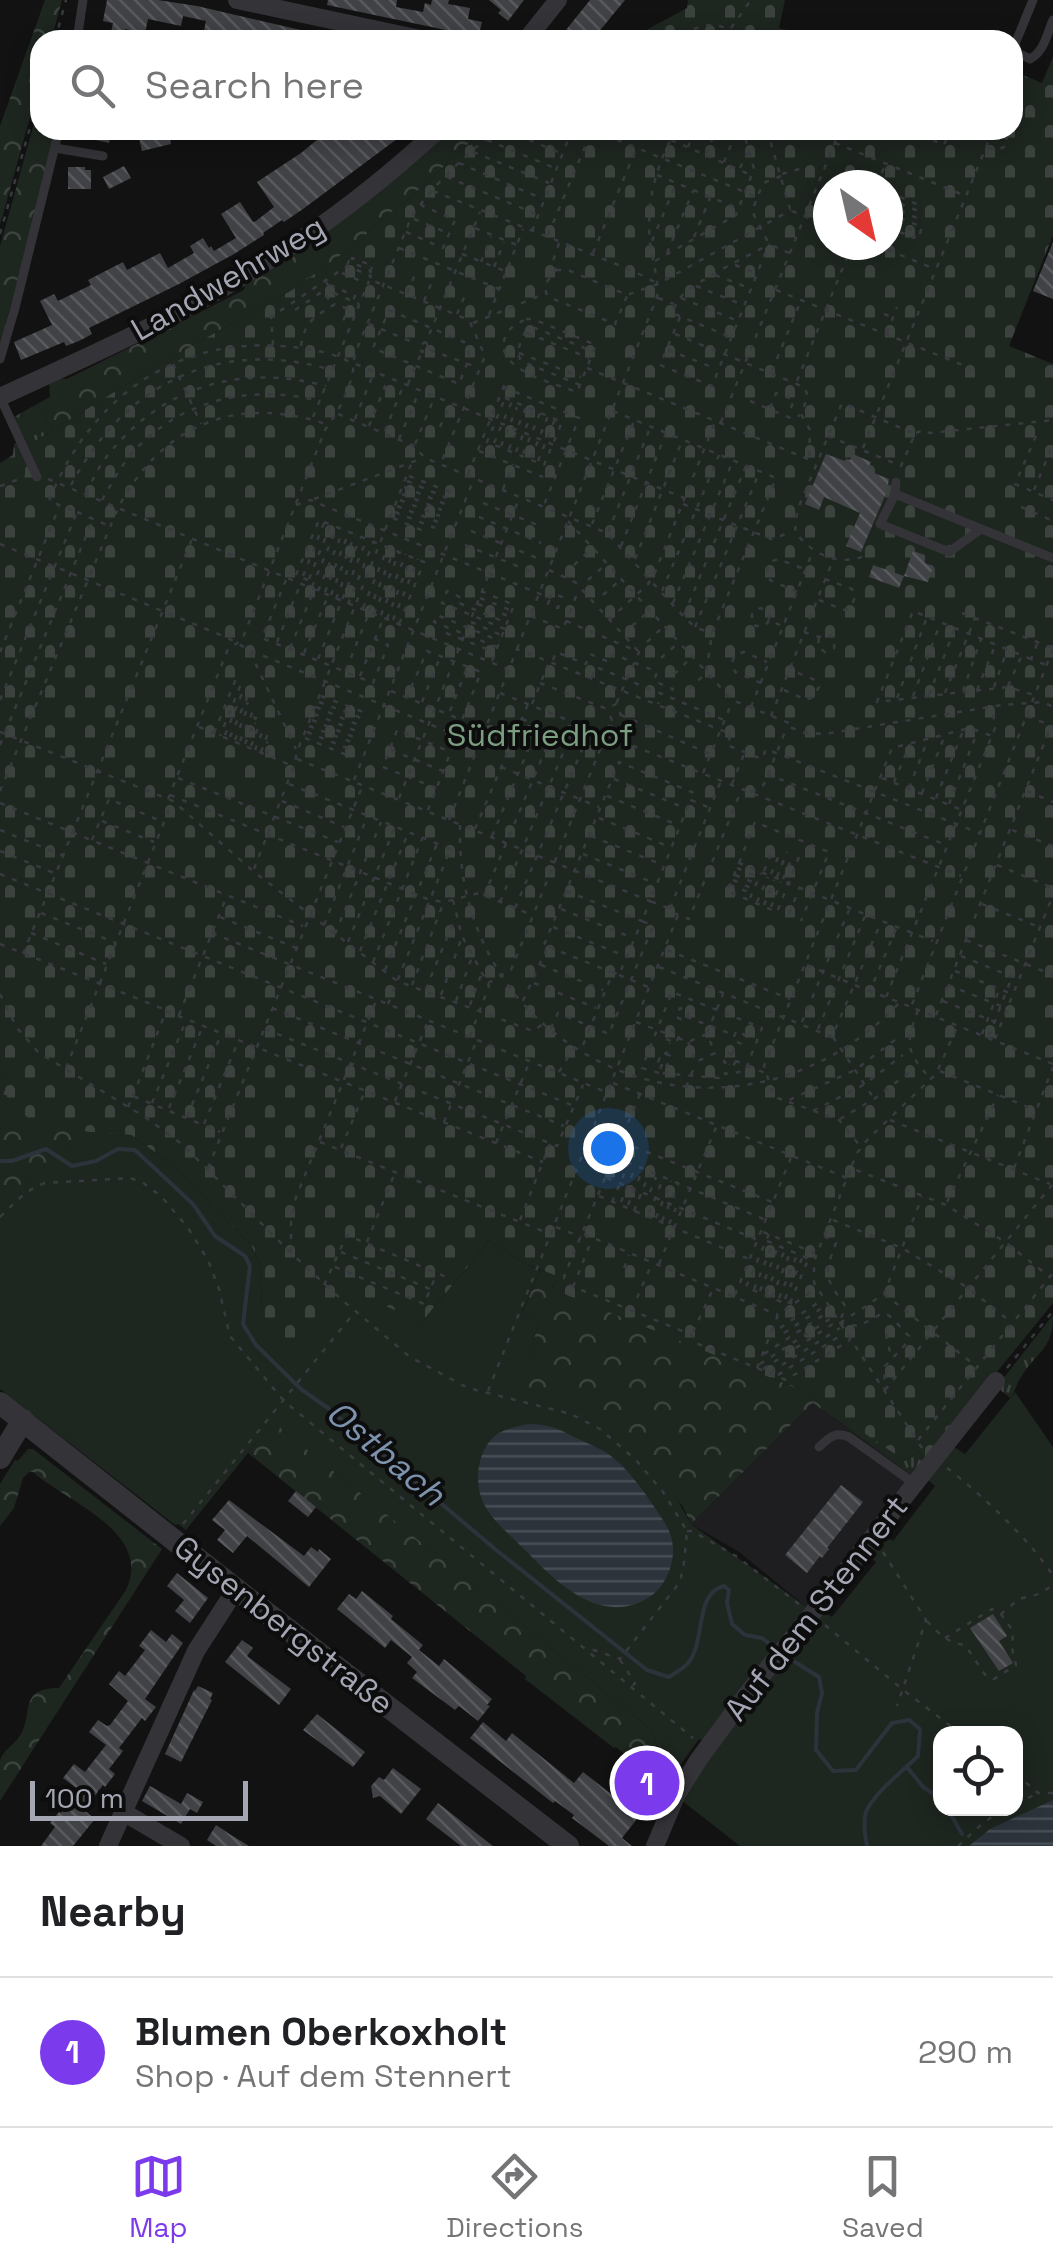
<!DOCTYPE html>
<meta charset="utf-8">
<style>
:root{--surface:#fff;--page:#f2f2f2;--text:#202124;--muted:#757577;--line:#e0e0e0;--accent:#7c3aed}
body{margin:0;font-family:"Space Grotesk",sans-serif;background:var(--page);color:var(--text)}
.controls{position:absolute;right:30px;bottom:30px;display:grid;overflow:hidden;border-radius:20px;box-shadow:0 5px 25px #0003}
.controls button{width:90px;height:90px;display:grid;place-items:center;padding:0;border:0;border-bottom:2px solid var(--line);background:var(--surface);color:var(--text);font:50px sans-serif}
.compass{position:absolute;left:813px;top:170px;width:90px;height:90px;border-radius:50%;background:var(--surface);box-shadow:0 5px 25px #0003;rotate:146deg}
.scale{position:absolute;left:30px;bottom:25px;width:218px;box-sizing:border-box;padding-left:10px;border:5px solid #a4a7b3;border-top:0;font-size:28px;line-height:35px;white-space:nowrap;color:#a4a7b3;-webkit-text-stroke:8px #0d0d0e;paint-order:stroke}
.you{position:absolute;left:608px;top:1148px;width:35px;height:35px;margin:-25px;border:8px solid #fff;border-radius:50%;background:#1a73e8;box-shadow:0 0 0 15px #1a73e833}
.badge{display:grid;place-items:center;width:65px;height:65px;border-radius:50%;background:var(--accent);color:#fff;font-size:32px;font-weight:700}
.pin{position:absolute;translate:-50% -50%;border:5px solid #fff;box-shadow:0 2px 10px #0006}
.list{margin:0;padding:0;list-style:none}
h2{display:flex;justify-content:space-between;align-items:center;height:130px;margin:0;padding:0 40px;font-size:42px}
h2 small{font-size:32px;font-weight:400;color:var(--muted)}
.list li{display:grid;grid-template-columns:65px 1fr auto;gap:30px;align-items:center;box-sizing:border-box;height:150px;padding:0 40px;border-top:2px solid var(--line)}
.list b{display:block;font-size:38px;white-space:nowrap}
.list p{margin:0;font-size:32px;white-space:nowrap;color:var(--muted)}
.list em{font-size:32px;font-style:normal;color:var(--muted)}
.icon{flex:none;width:55px;height:55px;fill:none;stroke:currentColor;stroke-width:2;stroke-linecap:round;stroke-linejoin:round}
.map{position:relative;flex:none;width:1053px;height:1846px;overflow:hidden}
.search{position:absolute;background:var(--surface);box-shadow:0 5px 25px #0003;left:30px;right:30px;top:30px;height:110px;display:flex;align-items:center;gap:25px;box-sizing:border-box;padding:0 35px;border-radius:30px;color:var(--muted);font-size:38px}
.sheet{height:280px;background:var(--surface)}
nav{display:flex;justify-content:space-around;align-items:center;box-sizing:border-box;height:140px;border-top:2px solid var(--line);background:var(--surface);font-size:28px;color:var(--muted)}
nav a{display:grid;justify-items:center;gap:5px}
nav .on{color:var(--accent)}
.map>svg:first-child{display:block}
.built{fill:#1e1e20}
.grass{fill:url(#grass-tufts)}
.forest{fill:url(#forest-crowns)}
.cemetery{fill:url(#cemetery-stones);fill-rule:evenodd}
.park{fill:#1e2620;fill-rule:evenodd}
.water{fill:url(#water-rules)}
.lines{fill:none;stroke-linecap:round;stroke-linejoin:round}
.stream{stroke:#2c333b;stroke-width:4}
.building{fill:url(#building-back-hatch)}
.path{stroke:#393a3f;stroke-width:2.5;stroke-dasharray:5 8;stroke-linecap:butt}
.service{stroke:#333338;stroke-width:9}
.minor{stroke:#333338;stroke-width:18}
.tertiary{stroke:#333338;stroke-width:22}
.labels{text-anchor:middle;dominant-baseline:central;stroke-width:8;stroke-linejoin:round;paint-order:stroke}
.street-label{font-size:32px;fill:#a4a7b3;stroke:#0d0d0e}
.park-label{font-size:32px;fill:#7b9e80;stroke:#0d0d0e}
.water-label{font-size:35px;font-style:italic;fill:#7c92ad;stroke:#0d0d0e}
</style>
<div class="map">
<svg width="1053" height="1846" viewBox="0 0 1053 1846">
<defs>
<pattern id="grass-tufts" width="24" height="20" patternUnits="userSpaceOnUse" patternTransform="scale(2.5)"><rect width="24" height="20" fill="#1e2620"/><path d="M3 7l-1-3M5 7V3M7 7l1-3M15 17l-1-3M17 17v-4M19 17l1-3" fill="none" stroke="#3c433e"/></pattern>
<pattern id="forest-crowns" width="20" height="18" patternUnits="userSpaceOnUse" patternTransform="scale(2.5)"><rect width="20" height="18" fill="#1e2620"/><path d="M2 6a3 3 0 1 1 6 0M12 15a3 3 0 1 1 6 0" fill="none" stroke="#3c433e"/></pattern>
<pattern id="cemetery-stones" width="16" height="16" patternUnits="userSpaceOnUse" patternTransform="scale(2.5)"><rect width="16" height="16" fill="#1e2620"/><path d="M2 7V4a2 2 0 0 1 4 0v3zM10 15v-3a2 2 0 0 1 4 0v3z" fill="#3c433e"/></pattern>
<pattern id="water-rules" width="6" height="5" patternUnits="userSpaceOnUse" patternTransform="scale(2.5)"><rect width="6" height="5" fill="#2c333b"/><path d="M0 2.5h6" fill="none" stroke="#484e55"/></pattern>
<pattern id="building-back-hatch" width="6" height="6" patternUnits="userSpaceOnUse" patternTransform="scale(2.5)"><rect width="6" height="6" fill="#414246"/><path d="M-1 5l2 2M0 0l6 6M5-1l2 2" fill="none" stroke="#595a5e"/></pattern>
</defs>
<rect width="100%" height="100%" fill="#121213"/>
<path class="built" d="M813,1403L912,1476L808,1608L739,1552L691,1524Z"/>
<path class="grass" d="M37,404L53,430L32,443L24,439L14,417Z
M1053,1315C1053,1350 1038,1350 1021,1377C1016,1384 1016,1391 1010,1398L999,1389V1384Z
M845,1419L905,1461L919,1452L925,1460L912,1476L842,1424Z"/>
<path class="forest" d="M45,0H62L51,40H40V81L0,225V126Z
M40,102V130H55L28,245L0,344V246Z
M449,130H483L411,197L373,226L362,240L292,290L161,363L53,430L37,404L50,397L49,381L56,378L67,379L244,290L246,282L402,171Z
M0,1072L8,1097L131,1135L295,1355L303,1373L0,1212Z
M540,1270L558,1276L552,1288L801,1390L845,1419L842,1424L813,1403L691,1524L682,1505L521,1387L539,1320L522,1314Z
M273,1421L653,1731L659,1756L673,1775L664,1787L616,1747L614,1748L525,1679L526,1676L248,1453Z
M28,1449H33L162,1549L0,1801C0,1789 0,1773 0,1761C2,1751 14,1745 19,1737C35,1716 16,1688 59,1688L126,1590C154,1532 65,1501 33,1472H29L23,1478L14,1508L0,1526V1484L15,1460L18,1461Z"/>
<path class="cemetery" d="M688,0H785L779,28L824,40H628L687,8Z
M1053,57V235L1009,346L1053,364V1303L925,1460L919,1452L905,1461L801,1390L552,1289L557,1276L528,1265L489,1241L422,1322L295,1356L269,1332L262,1308L260,1264L251,1245L171,1164L131,1135L90,1132L39,1123L29,1119L7,1097L0,1072V463L13,455L14,444L24,439L32,443L161,363L292,290L362,240L373,226L411,197L483,130H1013V71L1042,83ZM828,185H888V245H828Z"/>
<path class="park" d="M90,1132L131,1135L171,1164L251,1245L260,1264L262,1308L269,1331L295,1355L349,1290L422,1322L489,1241L528,1265L540,1270L522,1313L539,1320L522,1387L561,1397L634,1442L660,1470L691,1524L808,1608L704,1741L699,1739L673,1775L659,1756L653,1731L273,1422L186,1530L178,1524L175,1525L0,1389V1200Z
M1015,1392L1053,1447V1846H740L681,1800L713,1751L823,1611L832,1617L876,1562L867,1555L884,1534L893,1541L935,1486L927,1479L954,1447L965,1454ZM940,1734H1016V1808H940Z"/>
<path class="water" d="M529,1424C546,1424 558,1428 572,1436C584,1442 596,1446 607,1453C627,1467 643,1490 657,1511C666,1524 674,1536 673,1553C672,1570 663,1589 648,1598C602,1626 558,1584 529,1554C513,1537 493,1523 483,1502C473,1481 478,1446 499,1433C508,1428 519,1426 529,1424Z
M1053,1800V1846H969L990,1829Z"/>
<g class="lines">
<path class="stream" d="M0,1161H12L46,1149L72,1166L96,1161L118,1149L135,1150L193,1204L215,1236L245,1256L250,1266L243,1324L256,1345L302,1390L328,1408L495,1549L647,1670L669,1677C675,1673 683,1669 688,1663C706,1642 694,1593 724,1586L729,1590L727,1603L732,1624L745,1635L762,1638L774,1647
M795,1662L819,1677L822,1693L817,1713L816,1750L833,1771L856,1770L892,1723L909,1720L920,1729L918,1756C903,1771 874,1793 866,1812C863,1822 865,1836 867,1846
M907,1767L923,1787L940,1798
M947,1808L962,1834"/>
</g>
<path class="building" d="M107,0H158L197,6L318,34L317,40H279L267,37L266,40H217L218,33L204,30L206,21L183,16L181,26L148,19L145,33L125,29L122,39L110,37L113,23L103,21Z
M328,0H397L396,7L423,12L425,3L431,5L432,0H449L448,4L470,8L468,19L482,22L479,34L460,30V33L327,5Z
M489,0H524L508,21L498,13L501,10Z
M590,0H625L592,40H558Z
M73,130H111L109,143L73,135Z
M158,130H168L171,144L142,151L138,134Z
M338,130H351L359,139L370,130H409L303,209L284,222L282,220L263,233L264,235L234,254L179,284L89,328L92,334L79,341L66,346L64,342L21,360L14,342L52,325L40,301L54,294L58,301L91,285L88,280L123,262L127,270L160,253L168,268L194,253L190,246L203,238L209,248L211,246L214,251L236,238L221,214L240,202L253,222L256,221L274,207L257,182L301,153L323,135L326,139Z
M124,166L131,178L109,189L103,177Z
M68,167H85V170H91V189H68Z
M1053,242V299L1033,291Z
M826,454L845,461L846,459L850,460L853,454L871,462L868,468L872,470L871,472L889,479L887,491L861,552L846,546L860,513L824,497L819,510L805,504Z
M913,551L925,555V563L933,566L928,582L904,576Z
M873,565L904,576L899,588L869,577Z
M841,1485L863,1502L827,1548L829,1549L822,1558L820,1556L807,1573L785,1555Z
M296,1491L316,1507L308,1517L288,1501Z
M229,1500L304,1556L311,1547L318,1552L319,1549L331,1559L309,1587L247,1536L233,1553L217,1540L225,1530L212,1520Z
M177,1573L208,1598L190,1623L175,1611L184,1600L167,1586Z
M362,1591L393,1616L391,1619L423,1645L419,1650L439,1666L444,1659L492,1699L487,1705L490,1706L478,1721L459,1706L455,1710L412,1678L417,1672L407,1663L412,1657L391,1640L385,1648L337,1609L349,1594L356,1599Z
M993,1614L1007,1636L999,1641L1013,1663L999,1671L970,1628Z
M151,1630L166,1642L172,1634L183,1643L145,1699L156,1707L145,1721L142,1718L119,1748L123,1751L109,1769L115,1774L105,1787L103,1785L84,1810L95,1819L73,1846H41L55,1827L50,1823L59,1812L61,1813L79,1790L63,1778L74,1764L85,1772L106,1745L89,1732L98,1720L107,1726L110,1725L128,1701L109,1684L119,1671L125,1676L145,1650L139,1646Z
M242,1640L253,1648L247,1656L291,1689L279,1705L225,1662Z
M198,1686L213,1693L210,1699L212,1700L181,1762L165,1754L194,1690L195,1691Z
M317,1714L365,1752L353,1767L303,1730Z
M483,1722L506,1741L512,1733L574,1783L583,1772L615,1797L620,1791L627,1797L646,1773L663,1786L622,1838L632,1846H609L572,1818L574,1815L555,1801L553,1803L470,1738Z
M393,1768L421,1789L401,1814L380,1796L373,1798L371,1786L379,1777L384,1780Z
M150,1786L181,1804L187,1793L203,1802L197,1813L190,1809L181,1824L142,1801Z
M438,1803L475,1832L493,1846H461L426,1819Z
M216,1825L231,1835L249,1846H216L207,1840Z"/>
<g class="lines">
<path class="path" d="M731,28L751,0
M55,40L66,0
M670,40C698,28 715,13 740,40
M1013,81L1018,68
M505,130L563,154
M545,130L566,139
M593,130L757,197
M646,130L656,134L658,130
M767,130L790,209
M909,130L944,145L950,130
M487,140L557,169
M671,140L751,175
M835,143L966,196
M688,147L696,130
M988,148L997,150L1004,147L1008,139L994,133
M473,152L549,183
M706,154L716,130
M724,162L737,130
M459,163L543,199
M740,168L747,153
M843,173L871,185
M782,174L806,167
M657,175L737,208
M781,176L763,183L752,211L769,244L789,253
M447,177L536,214
M841,180L853,185
M877,185L885,165
M433,191L631,270L657,283
M888,192L919,205
M888,199L921,212
M888,206L922,220
M792,211L828,226
M888,213L922,227L920,233L888,220
M414,219L448,233
M888,227L914,238L916,233
M475,228L517,245
M532,231L572,130
M406,232L443,248L455,220L421,205
M0,234L40,92
M548,235L592,130
M694,237L710,198
M652,241L676,184
M559,243L553,261L556,270L546,283V293L551,298L615,324L627,296
M876,245L935,269
M399,248L499,289
M593,253L636,149
M667,253L693,191
M462,254L505,271
M352,260V258L373,266L371,269
M655,261L736,215L754,169L743,130
M481,262L491,237
M347,265L349,261L371,271L369,275
M735,265L756,273
M494,267L504,242
M556,270H568L627,295L658,284L791,210
M342,273L361,281L363,276
M715,275L749,288
M326,282L334,293L359,304
M330,285L355,296L353,300
M696,286L743,305
M776,290L970,368
M407,293L416,272
M658,298L674,304
M681,298L738,321
M424,301L433,279
M295,310L323,291L332,304
M389,310L464,342L470,356L459,384L373,348Z
M457,314L465,295
M884,314L892,317
M489,315L523,229
M680,317L660,365L712,386L769,244
M526,319H533L596,345L577,392C556,384 497,370 504,341C506,329 516,324 526,319Z
M473,323L544,294
M369,324L417,344
M527,333L589,358
M887,333L897,307
M675,334L804,387L808,396L801,414L810,430L809,459
M728,336L672,313C673,311 677,301 679,299C691,283 748,256 768,245
M426,342L429,349L422,352L419,345L426,342L480,212
M273,345L271,317L347,266L371,276L369,279L469,320L485,356L441,463
M301,346C305,320 315,317 335,304L348,309L341,326
M430,350L479,368
M668,350L717,369
M519,353L581,377
M173,364L201,424
M587,368L815,462
M772,371L801,300
M797,381L852,245
M408,384L421,354
M580,385L521,361L517,352L525,332L535,328L592,351
M503,387L579,418L544,505
M505,398L562,422L544,465L487,442Z
M750,401L793,419L800,415
M770,408L776,393L794,400L788,415
M613,411L776,478L712,634L706,673L689,689
M338,414L414,446L425,458L607,533L684,617L695,627L712,634
M313,417L369,281
M355,419L374,372
M721,422L840,130
M369,426L388,379
M440,427L450,404
M385,431L404,384
M916,433L923,430L930,433L1053,420
M828,436L901,466L915,434L842,403L797,511L795,532C813,555 839,567 867,555
M1036,436L1015,484L1053,500
M399,439L419,392
M494,443L512,401
M415,444L435,396
M501,446L517,407
M863,448L993,130
M509,449L526,407
M479,451L543,477
M516,452L533,410
M523,454L540,413
M531,458L548,416
M538,461L555,419
M468,474L506,381
M409,476L450,492
M48,479L507,669
M407,481L447,498
M71,485C125,383 219,337 332,370
M0,486L25,477
M404,487L445,504
M503,489L513,464
M1034,490L1053,444
M86,493C92,482 97,469 105,459C159,387 240,363 326,386
M402,494L442,510
M314,499L423,458
M102,500C114,479 125,458 143,442C191,397 257,385 320,401
M400,500L440,516
M483,503L540,526
M683,504L771,539L792,532
M296,505L310,500L550,598L552,593L562,597L558,608L548,604L550,598
M397,506L438,522
M1021,507L1053,521
M77,512L109,526
M395,512L435,528
M479,517L541,543
M393,518L426,532
M568,521L732,700L789,723L787,726L805,733L824,734L1002,705L1043,702L1053,707
M592,524L634,421
M471,531L537,558
M608,532L650,428
M0,544L228,638L249,650L478,744
M465,545L532,572
M621,546L666,433
M635,559L682,441
M574,565L591,549
M549,570L575,582L638,651
M303,576L324,523
M309,579L330,526
M286,580L262,638L373,683L388,645L375,639
M308,580L296,575L319,520L424,562L399,624
M588,580L605,565
M312,587L337,527
M318,591L343,531
M481,591L514,605L492,661
M662,591L719,455
M325,592L349,532
M797,592L770,580L766,573L770,562L778,559L804,569
M331,595L355,534
M603,595L619,581
M480,598L510,610
M336,599L360,538
M819,600L844,610L851,607L855,597L852,589L825,579
M673,603L732,463
M348,604L373,543
M478,604L508,616
M363,608L388,547
M369,611L394,550
M962,613L1053,648
M374,614L399,553
M381,615L406,554
M684,615L746,466
M531,616L563,629L579,589
M387,619L411,558
M393,620L418,559
M609,620L648,584L654,575L715,422
M769,620L766,625L756,626L752,623V612L761,608L769,614V620L782,626
M566,621L639,652L616,704
M471,622L501,635
M632,626L648,612
M695,627L759,473
M505,629L442,603L447,591L462,598L459,603L507,623
M804,632L819,637L827,634L835,639L834,648L825,652L818,647L819,637
M446,633L494,652
M277,642L300,585
M647,642L662,628
M1037,644L1031,659L1046,665
M497,647L434,622L437,615L500,641
M290,648L314,590
M517,649L657,297C659,278 652,261 650,243C646,203 656,164 676,130
M1053,649L911,1007L1053,1064
M0,652L59,507
M250,652L296,749
M304,653L328,596
M661,658L677,644
M318,659L366,541
M1031,659L913,611L877,702L1008,687L1034,695
M553,660L556,652L586,664L590,654L609,662L613,654L657,672L654,681L673,689L669,697L724,720
M346,670L369,613
M674,674L691,658
M360,676L383,619
M592,677L596,667L662,694L658,704
M540,683L607,709L616,704L621,715L612,720L607,709
M761,683L735,672L732,662L735,655L744,652L767,662
M1008,686L1021,657
M994,687L1006,653
M784,690L806,700L813,697L819,687L815,680L791,670
M977,690L995,646
M391,691L462,720L481,672L427,651L407,697
M963,691L981,639
M500,693L961,876
M945,693L975,618
M929,695L955,628
M321,696L366,713
M913,696L940,624
M897,698L927,617
M0,700L77,512L49,501C97,380 203,322 331,354L684,498
M319,702L364,719
M422,702L441,655
M532,704L548,665
M316,707L361,726
M751,707L813,551
M450,711L467,668
M314,714L359,732
M621,715L710,754
M771,716L833,560
M1027,716L1052,726
M522,719L597,750
M312,720L356,738
M309,726L354,743
M199,727L293,766
M0,732L173,801L253,871L397,981L533,1031L543,1024
M307,732L352,750
M214,733L235,681L241,684L220,736
M225,735L243,691L240,689
M230,737L247,698L243,696
M305,738L349,756
M235,740L249,704L246,703
M240,741L253,711L249,710
M245,744L256,718L252,717
M0,745L93,519
M251,746L259,725L255,723
M255,750L263,730L259,728
M391,750L443,771
M261,752L267,736L263,735
M266,754L270,744L266,742
M297,759L650,901L642,921L653,926L609,1034L558,1013L550,1030
M501,767L599,807
M703,773L732,702
M767,774L946,845
M178,778L338,842
M882,778L962,810
M614,779L685,808
M354,780L473,481
M894,782L910,744
M720,783L669,911L689,919L741,791
M289,784L458,852
M732,784L744,754
M436,788L383,767L397,730L451,752
M909,788L928,739
M0,791L118,508C163,423 238,394 329,425
M1027,791L1053,802
M751,792L761,788L764,784L787,727
M922,793L945,735
M170,795L430,900L444,902L479,893L532,915
M607,796L678,825
M399,798L519,499
M936,798L963,731
M168,799L228,649L242,640L325,430C337,414 347,395 352,376C354,367 353,360 356,351L411,218C433,184 466,155 497,130
M282,801L344,827
M0,803L303,926
M949,804L977,733
M428,810L453,746
M599,818L670,847
M449,820L517,649L731,734L727,745L762,759L766,749L979,833
M102,821L154,842
M460,825C458,892 479,952 522,1003L548,946L544,945L619,762L694,793L691,800L710,808
M475,829L528,704
M0,830L62,855
M1012,830L1053,846
M492,836L538,726
M591,836L663,865
M92,840L109,799L163,822
M0,851L54,873
M583,854L654,883
M799,857L777,912L727,891L739,863C803,889 868,916 933,941
M739,863L755,822L829,852L801,921
M997,865L1053,888
M737,868L758,877
M254,869L294,766L297,752L412,462
M764,871L774,847
M0,874L574,1106
M771,874L781,850
M735,875L755,883
M777,877L787,852
M783,879L793,855
M733,880L753,889
M730,885L751,893
M566,891L642,921L619,975L613,972L581,1050
M484,896L553,732
M750,898L761,873
M453,900L462,936L489,986L470,1036
M500,902L569,739
M757,902L768,877
M982,904L1039,927
M764,905L774,880
M771,907L781,882
M515,908L584,745
M668,908L650,901L690,801
M561,909L633,938
M41,913L116,943
M789,914L799,889
M220,917L296,948
M324,925L367,817
M553,927L625,956
M896,929L870,991L911,1007
M31,933L106,964
M212,933L606,1092
M335,934L381,822
M966,940L1053,975
M348,942L394,829
M0,944L166,1010
M549,947L611,972
M667,950L790,999
M360,951L408,833
M23,954L192,539
M961,956L1018,979
M373,962L422,839
M541,965L603,990
M807,965L869,991
M659,967L832,1037L881,922
M385,970L437,844
M955,971L1012,994
M619,975L648,987
M488,983L511,970L612,720
M534,983L596,1008
M412,985L443,904
M948,985L1006,1008
M426,989L455,918
M0,994L17,1028L39,1053L145,1117L183,1145L291,1253L341,1299L410,1357L468,1388L571,1414L600,1429L636,1460L663,1492L687,1531L684,1563L680,1582L620,1659L594,1650L589,1652
M441,995L462,937
M886,997L995,728L992,706
M456,1001L472,957
M943,1001L1000,1024
M388,1004L450,850
M470,1005L481,975
M524,1005C629,1117 794,1114 899,1003
M272,1008L564,1126
M918,1010C906,1043 905,1051 930,1078
M179,1015L226,898
M936,1015L1051,726
M687,1017L689,1012L680,1008L676,1017L685,1021L687,1017L734,1035
M636,1022L668,1034L670,1030L680,1034L676,1043L666,1039L668,1034
M802,1022L849,910
M265,1029L557,1146L583,1085
M818,1029L865,916
M707,1033L723,994
M982,1034L999,990
M989,1036L1012,977
M833,1037L873,1097
M678,1038L688,1042L707,1034L715,1053L696,1062L688,1042
M995,1039L1053,895
M895,1040L855,1070L787,1101L774,1097L764,1066L892,748L970,728L992,736
M666,1054L671,1056L667,1066L658,1062L662,1052L666,1054L670,1043
M732,1054L737,1042L742,1044L745,1035L736,1031L733,1040L737,1042
M736,1061L733,1066L724,1062L727,1053L737,1057L736,1061L765,1073
M662,1064L659,1073L719,1078L725,1074
M66,1068L172,802
M940,1071L1035,1110
M559,1072L573,1049
M659,1073L642,1068L672,992L762,1028L745,1071L725,1074L729,1064
M613,1083L847,1178
M686,1087L696,1063
M640,1094L565,1274L564,1278L569,1285L692,1335L696,1343L786,1380L850,1340
M133,1096L166,1011L543,1162
M395,1101L428,1021
M789,1102L839,1120L860,1146
M152,1103L185,1023
M128,1107L133,1096L220,1132
M169,1108L202,1028
M813,1111L865,1084L903,1055
M187,1117L220,1037
M840,1119L874,1099L911,1071
M890,1120L1050,1184
M444,1122L476,1042
M204,1124L237,1044
M320,1142L550,1234
M622,1142L772,1202
M496,1143L529,1063
M341,1148L365,1091
M615,1157L766,1220
M852,1165L857,1153L868,1139L936,1074L957,1027
M208,1168L362,787
M1014,1168L1053,1067
M607,1178L758,1240
M650,1192L656,1177
M599,1196L749,1259
M612,1202L628,1165
M621,1202L635,1168
M947,1202L998,1095
M628,1205L642,1171
M634,1211L649,1174
M649,1213L663,1179
M0,1217C15,1203 25,1190 45,1183L130,1178L142,1182L162,1197L188,1228L208,1260L219,1289L230,1336L284,1401L693,1738
M656,1218L671,1181
M520,1220L550,1144
M833,1220L902,1248L968,1288L1011,1322
M662,1221L678,1184
M669,1224L676,1208
M556,1227L581,1237
M763,1232L815,1253
M584,1234L778,1315
M769,1234L746,1287L784,1303L785,1301L793,1304
M824,1236L836,1243C823,1277 825,1277 846,1307L839,1322
M767,1241L814,1261
M367,1242L394,1175
M291,1252V1221L296,1197L376,1001
M341,1252L430,1289
M659,1264L717,1125
M335,1267L424,1304L437,1273
M624,1268L629,1255
M324,1285L347,1235L446,1277
M573,1287L592,1239
M754,1289L772,1246
M760,1291L778,1247
M766,1293L785,1250
M884,1294L976,1366
M735,1295L792,1155
M772,1297L790,1253
M637,1298L652,1263
M779,1298L797,1255
M785,1299L803,1256
M790,1303L808,1260
M839,1323L859,1326L883,1313C894,1316 900,1329 909,1336L905,1345L885,1366L884,1389
M840,1323L884,1294L922,1197
M780,1328L822,1300
M693,1332L713,1289
M784,1333L825,1306
M886,1334L891,1357
M764,1354L828,1312
M760,1364L833,1317
M757,1368L778,1315L815,1289
M1007,1368L1053,1311
M763,1369L836,1322
M771,1372L840,1328
M778,1375L843,1334
M885,1390L1052,1185
M488,1391L678,915
M918,1440L1053,1273
M922,1448L814,1283V1261L851,1168L946,1205L1005,1242L1050,1277
M947,1468C979,1492 1033,1543 1053,1576
M183,1524L354,1313
M687,1531H692L736,1556L800,1605
M883,1552L926,1620L897,1706
M927,1621C939,1634 948,1643 965,1645L986,1676L994,1679L1016,1665L1012,1648L1013,1631L1001,1614
M825,1625L902,1689L961,1734
M945,1638L992,1609L1001,1614L1019,1599L1039,1594L1053,1585
M620,1660L635,1683L632,1687
M1016,1774L1038,1793H1053
M1016,1803L1037,1794
M958,1846L983,1823L1005,1808"/>
<path class="service" d="M1033,0L1015,44L1018,53L1030,59C1044,52 1047,34 1053,20
M77,40L83,0
M55,148L103,156
M0,359L15,308L59,130
M0,397L37,477
M896,482L895,494L880,524L949,552L981,529
M895,494L1053,558
M819,1447C829,1438 835,1431 849,1437L915,1484"/>
<path class="minor" d="M237,0L425,40
M526,40L558,0
M0,397C93,354 188,313 274,257C333,220 387,177 438,130
M123,1812L181,1846
M108,1846L196,1651L236,1589
M655,1846L676,1796L699,1759L750,1690L812,1614L996,1381"/>
<path class="tertiary" d="M0,1403L236,1589L568,1846
M0,1458L23,1420"/>
</g>
<g class="labels">
<g class="street-label">
<text transform="translate(228 278) rotate(-30)">Landwehrweg</text>
<text transform="translate(816 1608) rotate(-52)">Auf dem Stennert</text>
<text transform="translate(284 1625) rotate(38)">Gysenbergstraße</text>
</g>
<g class="park-label">
<text x="540" y="735">Südfriedhof</text>
</g>
<g class="water-label">
<text transform="translate(386 1453) rotate(40)">Ostbach</text>
</g>
</g>
</svg>
<div class="controls">
<button><svg class="icon" aria-label="locate" viewBox="0 0 24 24"><circle cx="12" cy="12" r="6"/><path d="M12 2v4M12 18v4M2 12h4M18 12h4"/></svg></button>
</div>
<svg class="compass" viewBox="-18 -18 36 36"><path d="M0-13l5 13h-10z" fill="#e53935"/><path d="M0 13l5-13h-10z" fill="#757577"/></svg>
<div class="scale">100 m</div>
<div class="you"></div>
<div class="pin badge" style="left:647px;top:1783px">1</div>
<div class="search"><svg class="icon" aria-label="search" viewBox="0 0 24 24"><circle cx="10" cy="10" r="6"/><path d="M15 15l6 6"/></svg>Search here</div>
</div>
<section class="sheet">
<h2>Nearby<small></small></h2>
<ul class="list">
<li><span class="badge">1</span><div><b>Blumen Oberkoxholt</b><p>Shop · Auf dem Stennert</p></div><em>290 m</em></li>
</ul>
</section>
<nav>
<a class="on"><svg class="icon" aria-label="map" viewBox="0 0 24 24"><path d="M3 6l6-2 6 2 6-2v14l-6 2-6-2-6 2zM9 4v14M15 6v14"/></svg>Map</a>
<a><svg class="icon" aria-label="directions" viewBox="0 0 24 24"><path d="M12 3l9 9-9 9-9-9zM9 14v-3h6M13 9l2 2-2 2"/></svg>Directions</a>
<a><svg class="icon" aria-label="saved" viewBox="0 0 24 24"><path d="M7 4h10v16l-5-4-5 4z"/></svg>Saved</a>
</nav>
